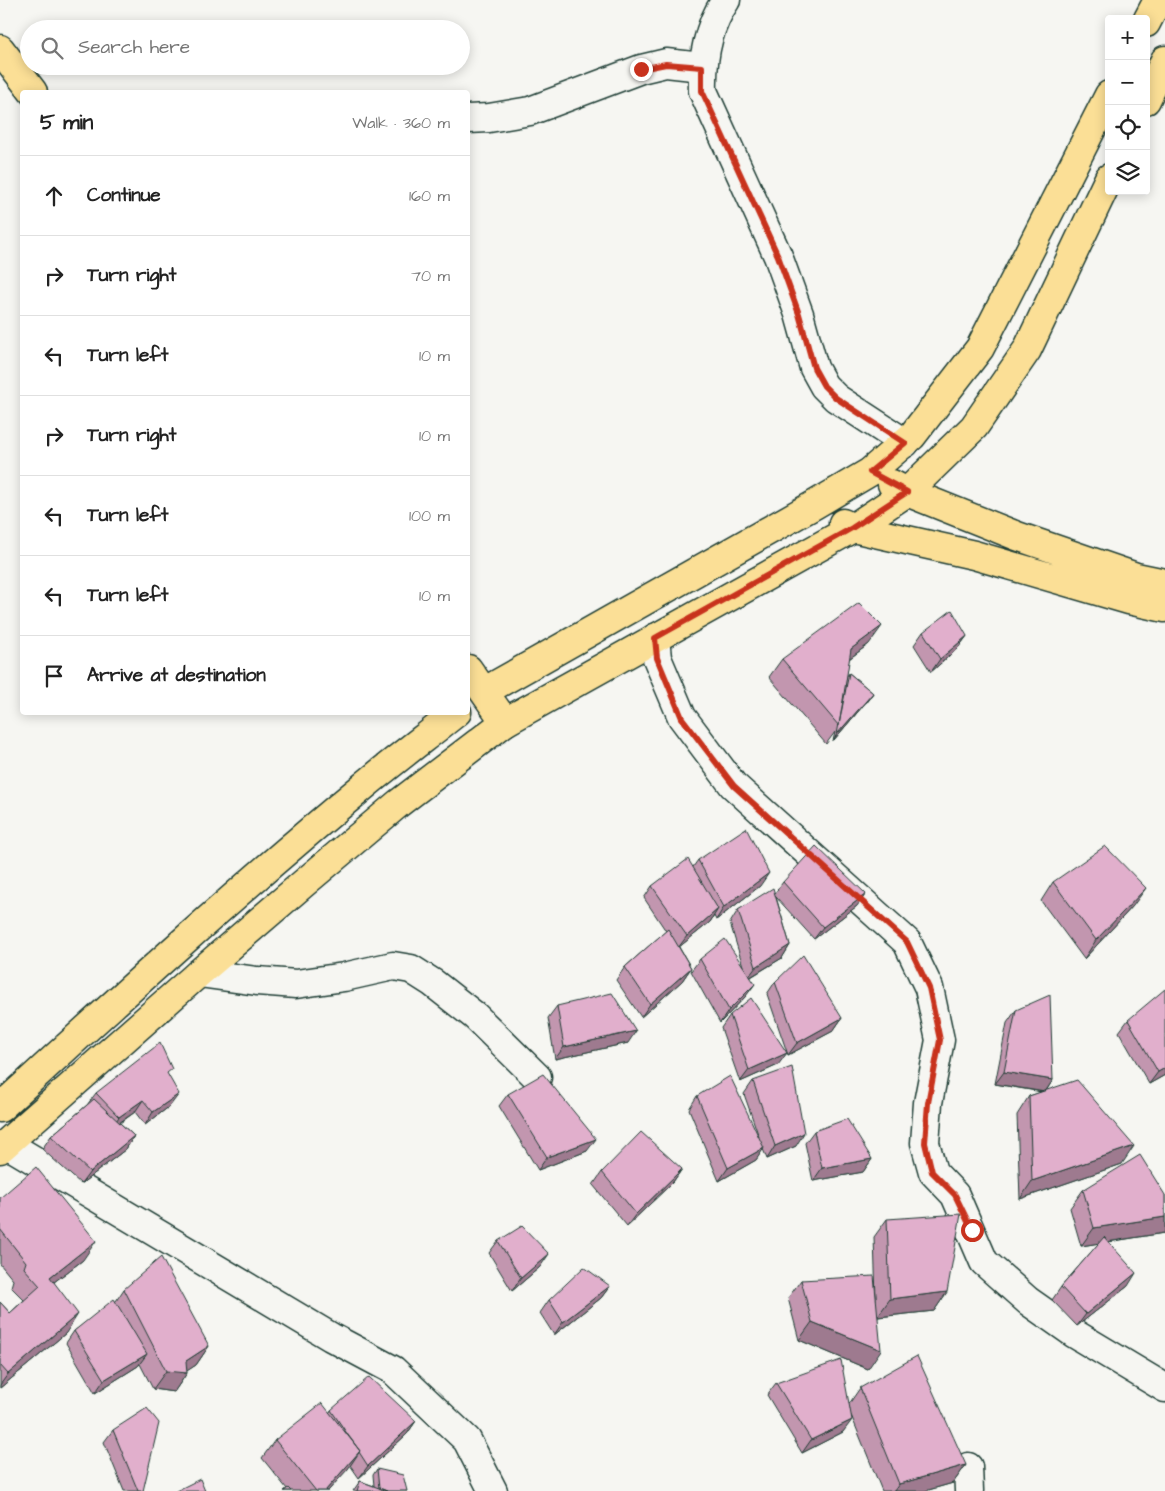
<!DOCTYPE html>
<meta charset="utf-8">
<style>
:root{--surface:#fff;--page:#f6f6f6;--text:#222;--muted:#767676;--line:#e0e0e0}
body{margin:0;font-family:"Architects Daughter",sans-serif;background:var(--page);color:var(--text)}
.controls{position:absolute;right:15px;top:15px;display:grid;overflow:hidden;border-radius:5px;box-shadow:0 2px 12px #0003}
.controls button{width:45px;height:45px;display:grid;place-items:center;padding:0;border:0;border-bottom:1px solid var(--line);background:var(--surface);color:var(--text);font:25px sans-serif}
.stop{position:absolute;width:15px;height:15px;margin:-11px;border:4px solid #c8321e;border-radius:50%;background:#fff}
.stop.end{background:#c8321e;border-color:#fff;box-shadow:0 1px 5px #0008}
.list{margin:0;padding:0;list-style:none}
h2{display:flex;justify-content:space-between;align-items:center;height:65px;margin:0;padding:0 20px;font-size:21px}
h2 small{font-size:16px;font-weight:400;color:var(--muted)}
.list li{display:grid;grid-template-columns:32px 1fr auto;gap:15px;align-items:center;box-sizing:border-box;height:80px;padding:0 20px;border-top:1px solid var(--line)}
.list b{display:block;font-size:19px;white-space:nowrap}
.list em{font-size:16px;font-style:normal;color:var(--muted)}
.icon{flex:none;width:28px;height:28px;fill:none;stroke:currentColor;stroke-width:2;stroke-linecap:round;stroke-linejoin:round}
.map{position:relative;flex:none;width:1165px;height:1491px;overflow:hidden}
.search{position:absolute;background:var(--surface);box-shadow:0 2px 12px #0003;left:20px;top:20px;width:450px;height:55px;display:flex;align-items:center;gap:12px;box-sizing:border-box;padding:0 18px;border-radius:28px;color:var(--muted);font-size:19px}
.panel{position:absolute;background:var(--surface);box-shadow:0 2px 12px #0003;left:20px;top:90px;width:450px;height:625px;border-radius:5px}
.map>svg:first-child{display:block}
.lines{fill:none;stroke-linecap:round;stroke-linejoin:round}
.minor-casing{stroke:#1f3d34;stroke-width:31}
.major-casing{stroke:#1f3d34;stroke-width:31}
.highway-casing{stroke:#1f3d34;stroke-width:31}
.minor{stroke:#f6f6f2;stroke-width:28}
.major{stroke:#fbdf96;stroke-width:28}
.highway{stroke:#fbdf96;stroke-width:28}
.wall{fill:#c296af;stroke:#1f3d34}
.shaded-wall{fill:#9e7a8f;stroke:#1f3d34}
.building{fill:#e1afcc;stroke:#1f3d34}
.route{stroke:#c8321e;stroke-width:6}
</style>
<div class="map">
<svg width="1165" height="1491" viewBox="0 0 1165 1491">
<rect width="100%" height="100%" fill="#f6f6f2"/>
<filter id="ink" filterUnits="userSpaceOnUse"><feTurbulence type="fractalNoise" baseFrequency=".02" numOctaves="2"/><feDisplacementMap in="SourceGraphic" scale="10" xChannelSelector="R" yChannelSelector="G"/><feConvolveMatrix kernelMatrix="1 2 1 2 8 2 1 2 1" color-interpolation-filters="sRGB"/></filter>
<g filter="url(#ink)">
<g class="lines">
<g class="minor-casing">
<path id="minor" d="M726,0C708,26 702,60 703,91L778,256L799,314L814,368L824,386L836,398L905,443
M468,119L489,118L530,111L641,69L666,63L702,67
M655,638L657,658L682,717L733,785L907,942L929,988L940,1040L928,1103L925,1143L933,1172L955,1195L984,1262L1028,1301L1075,1334L1165,1388
M199,973L257,981L296,984L344,977L393,966L411,969L433,983L475,1016L537,1077
M7,1144L331,1337L393,1370L467,1440L493,1491
M968,1467L969,1491"/>
</g>
<g class="major-casing">
<path id="major" d="M1146,23L1158,0
M1146,100L1165,60
M892,484L907,492L1017,536L1136,577L1165,583
M843,523L853,528L974,555L1129,600L1165,608
M485,691L814,505L870,472L912,436L980,348L1109,95
M505,722L853,528L907,492L974,427L1027,350L1109,178"/>
</g>
<g class="highway-casing">
<path id="highway" d="M0,49L33,92
M0,1108C120,998 240,888 365,785C395,760 427,736 457,712
M0,1149L199,973L304,883L399,803L505,722L468,669"/>
</g>
<use href="#minor" class="minor"/>
<use href="#major" class="major"/>
<use href="#highway" class="highway"/>
</g>
<path class="wall" d="M923,632L967,636L958,648L931,672L914,645Z
M869,644L849,659L846,677L849,673L873,693L868,700L833,741L835,732L826,744L769,677L782,659Z
M698,860L760,886L716,920L714,916L710,922L679,947L691,968L682,981L641,1017L616,980L625,967L666,931L644,898L652,886L693,867Z
M783,882L857,906L814,939L776,897L790,945L782,958L751,977L746,996L720,1023L691,971L700,959L743,966L730,923L738,910L775,893Z
M1053,882L1133,906L1084,959L1041,901Z
M775,982L842,1018L833,1031L788,1055L767,994Z
M557,1006L628,1043L555,1059L548,1018Z
M1016,1010L1053,1080L1046,1091L1122,1164L1020,1199L1017,1115L1029,1096L1042,1092L995,1084L1007,1023Z
M730,1015L778,1065L740,1082L721,1028Z
M1128,1020L1165,1075L1149,1084L1119,1032Z
M168,1075L170,1106L145,1125L135,1112L120,1123L134,1136L126,1149L81,1184L42,1149L51,1136L87,1105L96,1093Z
M753,1081L796,1146L767,1159L763,1149L756,1160L719,1181L689,1109L697,1096L759,1137L744,1094Z
M508,1094L587,1151L538,1170L499,1106Z
M814,1131L872,1159L863,1172L813,1181L805,1143Z
M682,1169L673,1182L627,1226L593,1185L602,1172Z
M1083,1190L1165,1195V1231L1164,1233L1108,1242L1128,1286L1077,1326L1052,1300L1061,1287L1099,1243L1081,1246L1070,1208Z
M0,1198L83,1260L54,1282L66,1333L0,1388V1302L10,1313L24,1300L11,1287L13,1280L0,1264Z
M887,1219L947,1292L934,1311L878,1317L868,1369L799,1340L788,1298L801,1280L876,1300L874,1237Z
M498,1241L540,1267L512,1291L489,1253Z
M610,1286L601,1298L554,1335L540,1313L549,1300Z
M124,1289L209,1346L196,1365L186,1371L187,1373L174,1392L153,1389L140,1364L138,1366L95,1393L66,1343L74,1331L116,1301Z
M776,1383L849,1404L860,1388L966,1465L953,1483L925,1491H882L851,1415L843,1432L802,1453L767,1395Z
M331,1410L416,1421L407,1434L359,1478L350,1465L328,1491H284L287,1489L262,1458L275,1440L330,1412Z
M113,1430L143,1491H124L104,1442Z
M377,1469L407,1491H353L360,1481L374,1486L373,1475Z"/>
<path class="shaded-wall" d="M882,626L869,644L838,667L851,649Z
M967,636L958,648L931,672L940,659Z
M873,693L868,700L833,741L837,734Z
M769,873L760,886L716,920L724,907Z
M1146,888L1133,906L1084,959L1096,940Z
M866,894L857,906L814,939L823,927Z
M718,909L710,922L678,948L687,936Z
M790,945L782,958L747,979L756,967Z
M691,968L682,981L641,1017L650,1004Z
M755,984L746,996L720,1023L729,1010Z
M842,1018L833,1031L788,1055L797,1043Z
M636,1031L628,1043L555,1059L564,1047Z
M787,1053L778,1065L740,1082L749,1070Z
M1165,1068V1075L1149,1084L1158,1072Z
M1004,1072L1053,1080L1045,1092L995,1084Z
M179,1094L170,1106L145,1125L153,1112Z
M143,1100L135,1112L110,1129L119,1117Z
M804,1133L796,1146L767,1159L775,1146Z
M134,1136L126,1149L81,1184L90,1172Z
M596,1139L587,1151L538,1170L547,1157Z
M1134,1146L1122,1164L1020,1199L1032,1181Z
M764,1148L756,1160L719,1181L728,1168Z
M872,1159L863,1172L813,1181L822,1168Z
M682,1169L673,1182L627,1226L636,1214Z
M1165,1217V1231L1164,1233L1081,1246L1094,1228Z
M96,1241L83,1260L37,1295L50,1277Z
M549,1254L540,1267L512,1291L521,1278Z
M1136,1273L1128,1286L1077,1326L1086,1314Z
M610,1286L601,1298L554,1335L563,1322Z
M947,1292L934,1311L877,1317L890,1299Z
M78,1314L66,1333L0,1388V1385L8,1374Z
M812,1322L881,1350L868,1369L799,1340Z
M209,1346L196,1365L184,1373H187L174,1392L153,1389L166,1371L186,1361Z
M147,1354L138,1366L95,1393L104,1380Z
M852,1420L843,1432L802,1453L811,1440Z
M416,1421L407,1434L359,1478L368,1466Z
M360,1451L348,1469L328,1491H325Z
M966,1465L953,1483L925,1491H894L899,1484Z"/>
<path class="building" d="M859,603L882,626L851,649L839,726L782,659Z
M952,610L967,636L940,659L923,632Z
M849,673L873,693L837,734Z
M746,828L769,873L724,907L698,860Z
M816,846L866,894L823,927L783,882Z
M1105,846L1146,888L1096,940L1053,882Z
M688,859L718,909L687,936L652,886Z
M773,888L790,945L756,967L738,910Z
M668,929L691,968L650,1004L625,967Z
M725,939L755,984L729,1010L700,959Z
M803,955L842,1018L797,1043L775,982Z
M1165,989V1068L1158,1072L1128,1020Z
M612,993L636,1031L564,1047L557,1006Z
M1050,995L1053,1080L1004,1072L1016,1010Z
M751,998L787,1053L749,1070L730,1015Z
M160,1043L172,1069L167,1073L179,1094L153,1112L143,1100L119,1117L96,1093Z
M792,1067L804,1133L775,1146L753,1081Z
M543,1074L596,1139L547,1157L508,1094Z
M730,1076L764,1148L728,1168L697,1096Z
M1077,1080L1134,1146L1032,1181L1029,1096Z
M94,1099L134,1136L90,1172L51,1136Z
M847,1119L872,1159L822,1168L814,1131Z
M641,1132L682,1169L636,1214L602,1172Z
M1140,1155L1165,1195V1217L1094,1228L1083,1190Z
M36,1167L96,1241L50,1277L78,1314L8,1374L0,1365V1302L10,1313L40,1286L24,1268L26,1262L0,1229V1198Z
M961,1214L947,1292L890,1299L887,1219Z
M522,1226L549,1254L521,1278L498,1241Z
M1104,1237L1136,1273L1086,1314L1061,1287Z
M161,1257L209,1346L186,1361L187,1373L166,1371L124,1289Z
M584,1267L610,1286L563,1322L549,1300Z
M874,1276L881,1350L812,1322L801,1280Z
M114,1299L147,1354L104,1380L74,1331Z
M917,1356L966,1465L899,1484L860,1388Z
M841,1360L852,1420L811,1440L776,1383Z
M369,1377L416,1421L368,1466L359,1452L360,1451L348,1435L331,1410Z
M322,1403L360,1451L325,1491H316L275,1440Z
M147,1408L159,1423L143,1491H138L113,1430Z
M377,1469L403,1475L407,1491H387L379,1488Z
M200,1479L205,1491H176Z
M360,1481L387,1491H357Z
M288,1488L291,1491H284Z"/>
</g>
<g class="lines" filter="url(#ink)">
<path class="route" d="M641,69L666,64L702,67V91L778,256L799,314L814,368L824,386L836,398L905,443L870,472L907,492L852,528L655,638L657,658L682,718L734,786L907,942L929,988L940,1040L928,1103L925,1143L932,1172L955,1195L972,1230"/>
</g>
</svg>
<div class="controls">
<button>+</button>
<button>−</button>
<button><svg class="icon" aria-label="locate" viewBox="0 0 24 24"><circle cx="12" cy="12" r="6"/><path d="M12 2v4M12 18v4M2 12h4M18 12h4"/></svg></button>
<button><svg class="icon" aria-label="layers" viewBox="0 0 24 24"><path d="M12 4l9 5-9 5-9-5zM3 14l9 5 9-5"/></svg></button>
</div>
<div class="stop" style="left:972px;top:1230px"></div>
<div class="stop end" style="left:641px;top:69px"></div>
<div class="search"><svg class="icon" aria-label="search" viewBox="0 0 24 24"><circle cx="10" cy="10" r="6"/><path d="M15 15l6 6"/></svg>Search here</div>
<section class="panel">
<h2>5 min<small>Walk · 360 m</small></h2>
<ul class="list">
<li><svg class="icon" aria-label="ahead" viewBox="0 0 24 24"><path d="M12 20V5M6 11l6-6 6 6"/></svg><div><b>Continue</b></div><em>160 m</em></li>
<li><svg class="icon" aria-label="right" viewBox="0 0 24 24"><path d="M7 20v-9h11M14 6l5 5-5 5"/></svg><div><b>Turn right</b></div><em>70 m</em></li>
<li><svg class="icon" aria-label="left" viewBox="0 0 24 24"><path d="M17 20v-9H6M10 6l-5 5 5 5"/></svg><div><b>Turn left</b></div><em>10 m</em></li>
<li><svg class="icon" aria-label="right" viewBox="0 0 24 24"><path d="M7 20v-9h11M14 6l5 5-5 5"/></svg><div><b>Turn right</b></div><em>10 m</em></li>
<li><svg class="icon" aria-label="left" viewBox="0 0 24 24"><path d="M17 20v-9H6M10 6l-5 5 5 5"/></svg><div><b>Turn left</b></div><em>100 m</em></li>
<li><svg class="icon" aria-label="left" viewBox="0 0 24 24"><path d="M17 20v-9H6M10 6l-5 5 5 5"/></svg><div><b>Turn left</b></div><em>10 m</em></li>
<li><svg class="icon" aria-label="arrive" viewBox="0 0 24 24"><path d="M6 21V4h12l-3 4 3 4H6"/></svg><div><b>Arrive at destination</b></div></li>
</ul>
</section>
</div>
